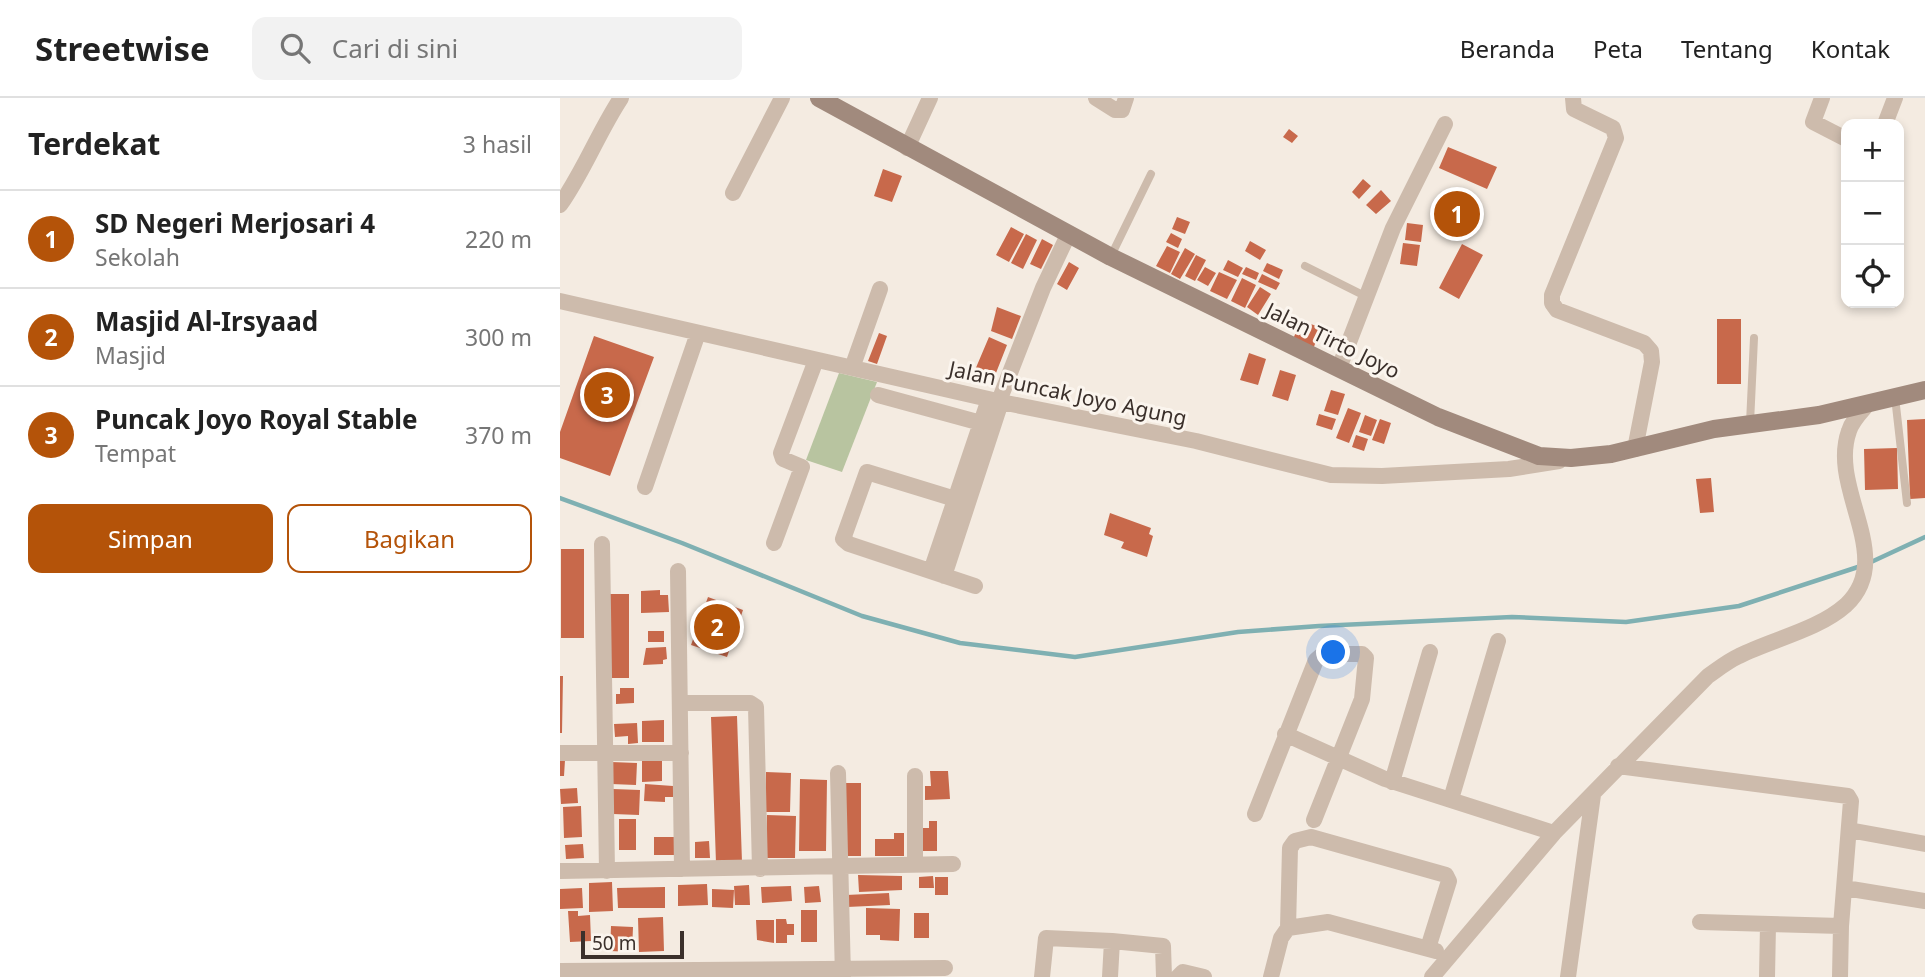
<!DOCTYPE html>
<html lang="id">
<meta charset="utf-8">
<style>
:root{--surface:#fff;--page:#f2f2f2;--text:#222;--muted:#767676;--line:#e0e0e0;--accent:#b45309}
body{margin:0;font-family:"Noto Sans",sans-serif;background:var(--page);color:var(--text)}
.controls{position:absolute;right:21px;top:21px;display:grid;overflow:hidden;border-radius:14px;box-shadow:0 4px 10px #0003}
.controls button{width:63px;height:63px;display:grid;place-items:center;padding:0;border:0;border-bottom:2px solid var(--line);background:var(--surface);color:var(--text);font:35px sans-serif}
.scale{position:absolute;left:21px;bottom:18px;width:103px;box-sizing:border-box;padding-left:7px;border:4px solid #3b302b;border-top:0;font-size:19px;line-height:24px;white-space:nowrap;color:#3b302b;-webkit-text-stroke:5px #fbf5ee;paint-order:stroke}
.you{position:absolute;left:774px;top:555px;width:24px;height:24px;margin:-18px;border:5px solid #fff;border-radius:50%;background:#1a73e8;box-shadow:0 0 0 10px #1a73e833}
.badge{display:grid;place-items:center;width:46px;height:46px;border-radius:50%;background:var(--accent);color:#fff;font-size:23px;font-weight:700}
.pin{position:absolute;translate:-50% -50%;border:4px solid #fff;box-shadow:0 2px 7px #0006}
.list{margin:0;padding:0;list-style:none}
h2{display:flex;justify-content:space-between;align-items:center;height:91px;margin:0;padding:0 28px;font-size:30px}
h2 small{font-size:23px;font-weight:400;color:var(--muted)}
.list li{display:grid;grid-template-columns:46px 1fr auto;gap:21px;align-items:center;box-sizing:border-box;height:98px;padding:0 28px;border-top:2px solid var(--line)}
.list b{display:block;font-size:26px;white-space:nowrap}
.list p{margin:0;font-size:23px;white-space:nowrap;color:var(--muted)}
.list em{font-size:23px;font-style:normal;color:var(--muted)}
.actions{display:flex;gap:14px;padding:21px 28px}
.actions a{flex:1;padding:16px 0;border:2px solid var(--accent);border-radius:14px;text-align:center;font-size:24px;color:var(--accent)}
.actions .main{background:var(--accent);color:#fff}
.icon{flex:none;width:38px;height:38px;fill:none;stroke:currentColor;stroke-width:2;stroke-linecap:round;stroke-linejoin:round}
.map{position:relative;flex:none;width:1365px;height:879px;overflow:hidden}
header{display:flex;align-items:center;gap:42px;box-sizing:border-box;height:98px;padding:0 35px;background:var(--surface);border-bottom:2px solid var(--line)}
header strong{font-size:33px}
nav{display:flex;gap:38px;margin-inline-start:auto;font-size:24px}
.search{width:490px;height:63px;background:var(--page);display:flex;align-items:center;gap:18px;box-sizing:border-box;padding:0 24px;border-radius:14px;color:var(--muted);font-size:26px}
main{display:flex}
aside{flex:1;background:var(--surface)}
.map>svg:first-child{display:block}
.green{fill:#b8c4a0}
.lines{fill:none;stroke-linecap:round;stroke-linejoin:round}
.stream{stroke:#7fb0b2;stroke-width:4.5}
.building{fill:#c8694b}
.lane{stroke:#cdbbac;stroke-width:8}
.street{stroke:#cdbbac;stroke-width:16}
.secondary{stroke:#a18a7d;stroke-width:18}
.labels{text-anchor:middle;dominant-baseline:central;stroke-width:6;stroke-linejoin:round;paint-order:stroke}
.street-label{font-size:21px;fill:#3b302b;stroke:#fbf5ee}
</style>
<header>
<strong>Streetwise</strong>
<div class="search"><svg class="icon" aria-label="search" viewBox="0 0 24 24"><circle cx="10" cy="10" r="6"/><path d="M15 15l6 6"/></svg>Cari di sini</div>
<nav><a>Beranda</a><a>Peta</a><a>Tentang</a><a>Kontak</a></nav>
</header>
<main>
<aside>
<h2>Terdekat<small>3 hasil</small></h2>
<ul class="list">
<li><span class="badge">1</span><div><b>SD Negeri Merjosari 4</b><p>Sekolah</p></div><em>220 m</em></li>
<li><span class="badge">2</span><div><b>Masjid Al-Irsyaad</b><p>Masjid</p></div><em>300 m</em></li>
<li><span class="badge">3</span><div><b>Puncak Joyo Royal Stable</b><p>Tempat</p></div><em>370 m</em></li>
</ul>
<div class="actions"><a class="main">Simpan</a><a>Bagikan</a></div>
</aside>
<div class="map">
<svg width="1365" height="879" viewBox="0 0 1365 879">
<rect width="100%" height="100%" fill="#f4ebe1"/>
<path class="green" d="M279,275L317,284L282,374L246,362Z"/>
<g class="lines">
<path class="stream" d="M0,400L122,445L302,518L400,545L515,559L678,534L759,528L952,519L1066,524L1179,508L1301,468
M1309,465L1365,439"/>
</g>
<path class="building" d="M729,31L738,38L732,45L723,39Z
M888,49L937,69L927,91L879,70Z
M323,71L342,78L332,104L314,98Z
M803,81L811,88L799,101L792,94Z
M821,92L831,103L816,116L806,107Z
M617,119L630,124L625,136L612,131Z
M847,125L863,127L861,144L845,142Z
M451,129L464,136L449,164L436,157Z
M611,135L622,141L618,150L606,144Z
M466,136L477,142L463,171L451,165Z
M482,141L493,147L481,171L470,166Z
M690,143L706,152L700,162L685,153Z
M843,145L860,147L857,168L840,166Z
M902,146L923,157L899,201L879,190Z
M607,148L620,154L610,175L596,168Z
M625,150L635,156L620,181L611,176Z
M636,157L646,162L635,183L625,178Z
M668,162L683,170L678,179L663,172Z
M509,164L519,170L507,192L497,186Z
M707,165L723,172L719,181L703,173Z
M645,169L656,175L648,188L637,182Z
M686,169L699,175L696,182L682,176Z
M659,174L677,182L667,201L650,193Z
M702,176L720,185L716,192L698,184Z
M682,180L696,187L685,210L671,203Z
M700,189L711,196L698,217L687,209Z
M437,209L461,218L452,241L431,233Z
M1157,221H1181V286H1157Z
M741,222L761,230L752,254L731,246Z
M319,235L327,238L317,266L308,263Z
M34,238L94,259L50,378L0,360V334Z
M429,239L447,247L434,280L415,272Z
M689,255L706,261L698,287L680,282Z
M720,272L736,277L728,303L712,298Z
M771,292L785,296L778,317L764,313Z
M788,310L801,315L789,345L776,340Z
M759,316L776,321L772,332L756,327Z
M805,317L817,322L811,338L799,334Z
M820,321L831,325L824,346L812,342Z
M1365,321V400L1350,401L1347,322Z
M796,337L808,341L804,353L792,349Z
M1337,350L1338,391L1305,392L1304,351Z
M1151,380L1154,414L1140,415L1136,381Z
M550,415L591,430L589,436L593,438L587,459L561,450L564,444L544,437Z
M1,451H24V540H1Z
M100,492V497H108L109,514L81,515V493Z
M49,496H69V580H49Z
M148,499L183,512L167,559L131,547Z
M88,533H104V544H88Z
M106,549L107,561L103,562V566L83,567L86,550Z
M0,578H3L2,635H0Z
M60,590H74V605L56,606V596H60Z
M177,618L182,764L156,765L151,619Z
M104,622V644H82V623Z
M77,625L78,645L68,646V638L55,639L54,626Z
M0,662H5L4,678H0Z
M82,663H102V683L82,684Z
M51,664L77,665L76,687L51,686Z
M370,673H388L390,701L365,702V688H371Z
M206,674L231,675L230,714H205Z
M240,681L267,682L266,753H239Z
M283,685H301V758H283Z
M85,686L113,688V699H105V704L84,703Z
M17,690L18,705L1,706L0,691Z
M53,691L80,692L79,717L53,716Z
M21,708L22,739L4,740L3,709Z
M207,717L236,718L235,760H206Z
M59,721H76V752H59Z
M369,723H377V753H363V730H369Z
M334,735H344V758H315V741H334Z
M94,739H116V757H94Z
M149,743L150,760H135V744Z
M23,746L24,760L6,761L5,747Z
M298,777L342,778V792L299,794Z
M373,778L374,790H359V779Z
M375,779H388V797H375Z
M52,784L53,813L29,814V785Z
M147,786L148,807L118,808V787Z
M189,787L190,807H175L174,788Z
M231,788L232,803L202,805L201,789Z
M259,788L261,804L245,805L244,789Z
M105,789V810H58L57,790Z
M22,790L23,810L0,811V791Z
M152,791L174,792L173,810L152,809Z
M329,795L330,807L287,809L286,797Z
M306,810L340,811L339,843L320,842V837H306Z
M241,812H257V844H241Z
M8,813H18V818L30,817L31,843L10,844Z
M354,815H369V840H354Z
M103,819L104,853L79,854L78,820Z
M216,821H226L227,826H234V837H227V845H216Z
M196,822H214V845L197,842Z
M51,828L73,829L72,854L50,853Z"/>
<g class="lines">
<path class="lane" d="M551,158L591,76
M745,168L805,198
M1335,299L1347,405
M1190,325L1194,240"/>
<path class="street" d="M536,0L555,12H562L566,0
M1013,0L1014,11L1053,30L1056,40L992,197V205L997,212L1084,245L1091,253L1092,264L1075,351
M1262,0L1253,24L1286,41
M1325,26L1335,0
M347,50L370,0
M173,95L222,0
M0,107C24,73 38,35 61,0
M0,203L446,305L636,343L771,377L822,378L949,371L999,363
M292,270L320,191
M779,270L833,130L885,26
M318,297L421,325
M439,303L483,190L508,137
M85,389L138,235
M408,405L307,374L283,441L289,446L415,488
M214,445L242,369L223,361L221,355L256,262
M42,446L47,773
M118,473L122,771
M371,473L429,301
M384,478L441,304
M120,605H190L196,609L200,771
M725,636L825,681L994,735
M0,655H121
M1058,668L1288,698L1291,703L1281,828L1280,879
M278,675L283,879
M832,684L870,554
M891,701L938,543
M695,716L756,562L763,556H802L806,560L802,601L754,722
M1289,732L1365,746
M355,767V678
M0,773L393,766
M1285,790L1365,803
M1140,824L1281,828
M728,830L768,824L876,853
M0,873L385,870
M482,879L486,840L552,843
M550,879L552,843L603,848L604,879
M618,879L623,874L644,879
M711,879L721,840L728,830L730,750L735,743L751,739L886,777L889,783L868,850
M872,879L994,735L1148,578C1158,571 1168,563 1179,558C1213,541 1258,532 1286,507C1337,459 1268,391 1289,333C1292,323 1300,315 1307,307
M1008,879L1033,697
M1207,879L1208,827"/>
<path class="secondary" d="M259,0L551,159L878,319L979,358L1011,360L1051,356L1154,331L1259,317L1365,292"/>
</g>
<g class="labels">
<g class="street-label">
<text transform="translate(773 242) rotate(26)">Jalan Tirto Joyo</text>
<text transform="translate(508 295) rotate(12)">Jalan Puncak Joyo Agung</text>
</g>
</g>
</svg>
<div class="controls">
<button>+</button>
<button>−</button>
<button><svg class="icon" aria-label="locate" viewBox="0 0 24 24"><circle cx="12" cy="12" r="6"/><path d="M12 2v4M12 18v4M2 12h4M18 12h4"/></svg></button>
</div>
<div class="scale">50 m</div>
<div class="you"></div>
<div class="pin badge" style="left:897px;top:116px">1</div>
<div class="pin badge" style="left:157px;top:529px">2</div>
<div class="pin badge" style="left:47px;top:297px">3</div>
</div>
</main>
